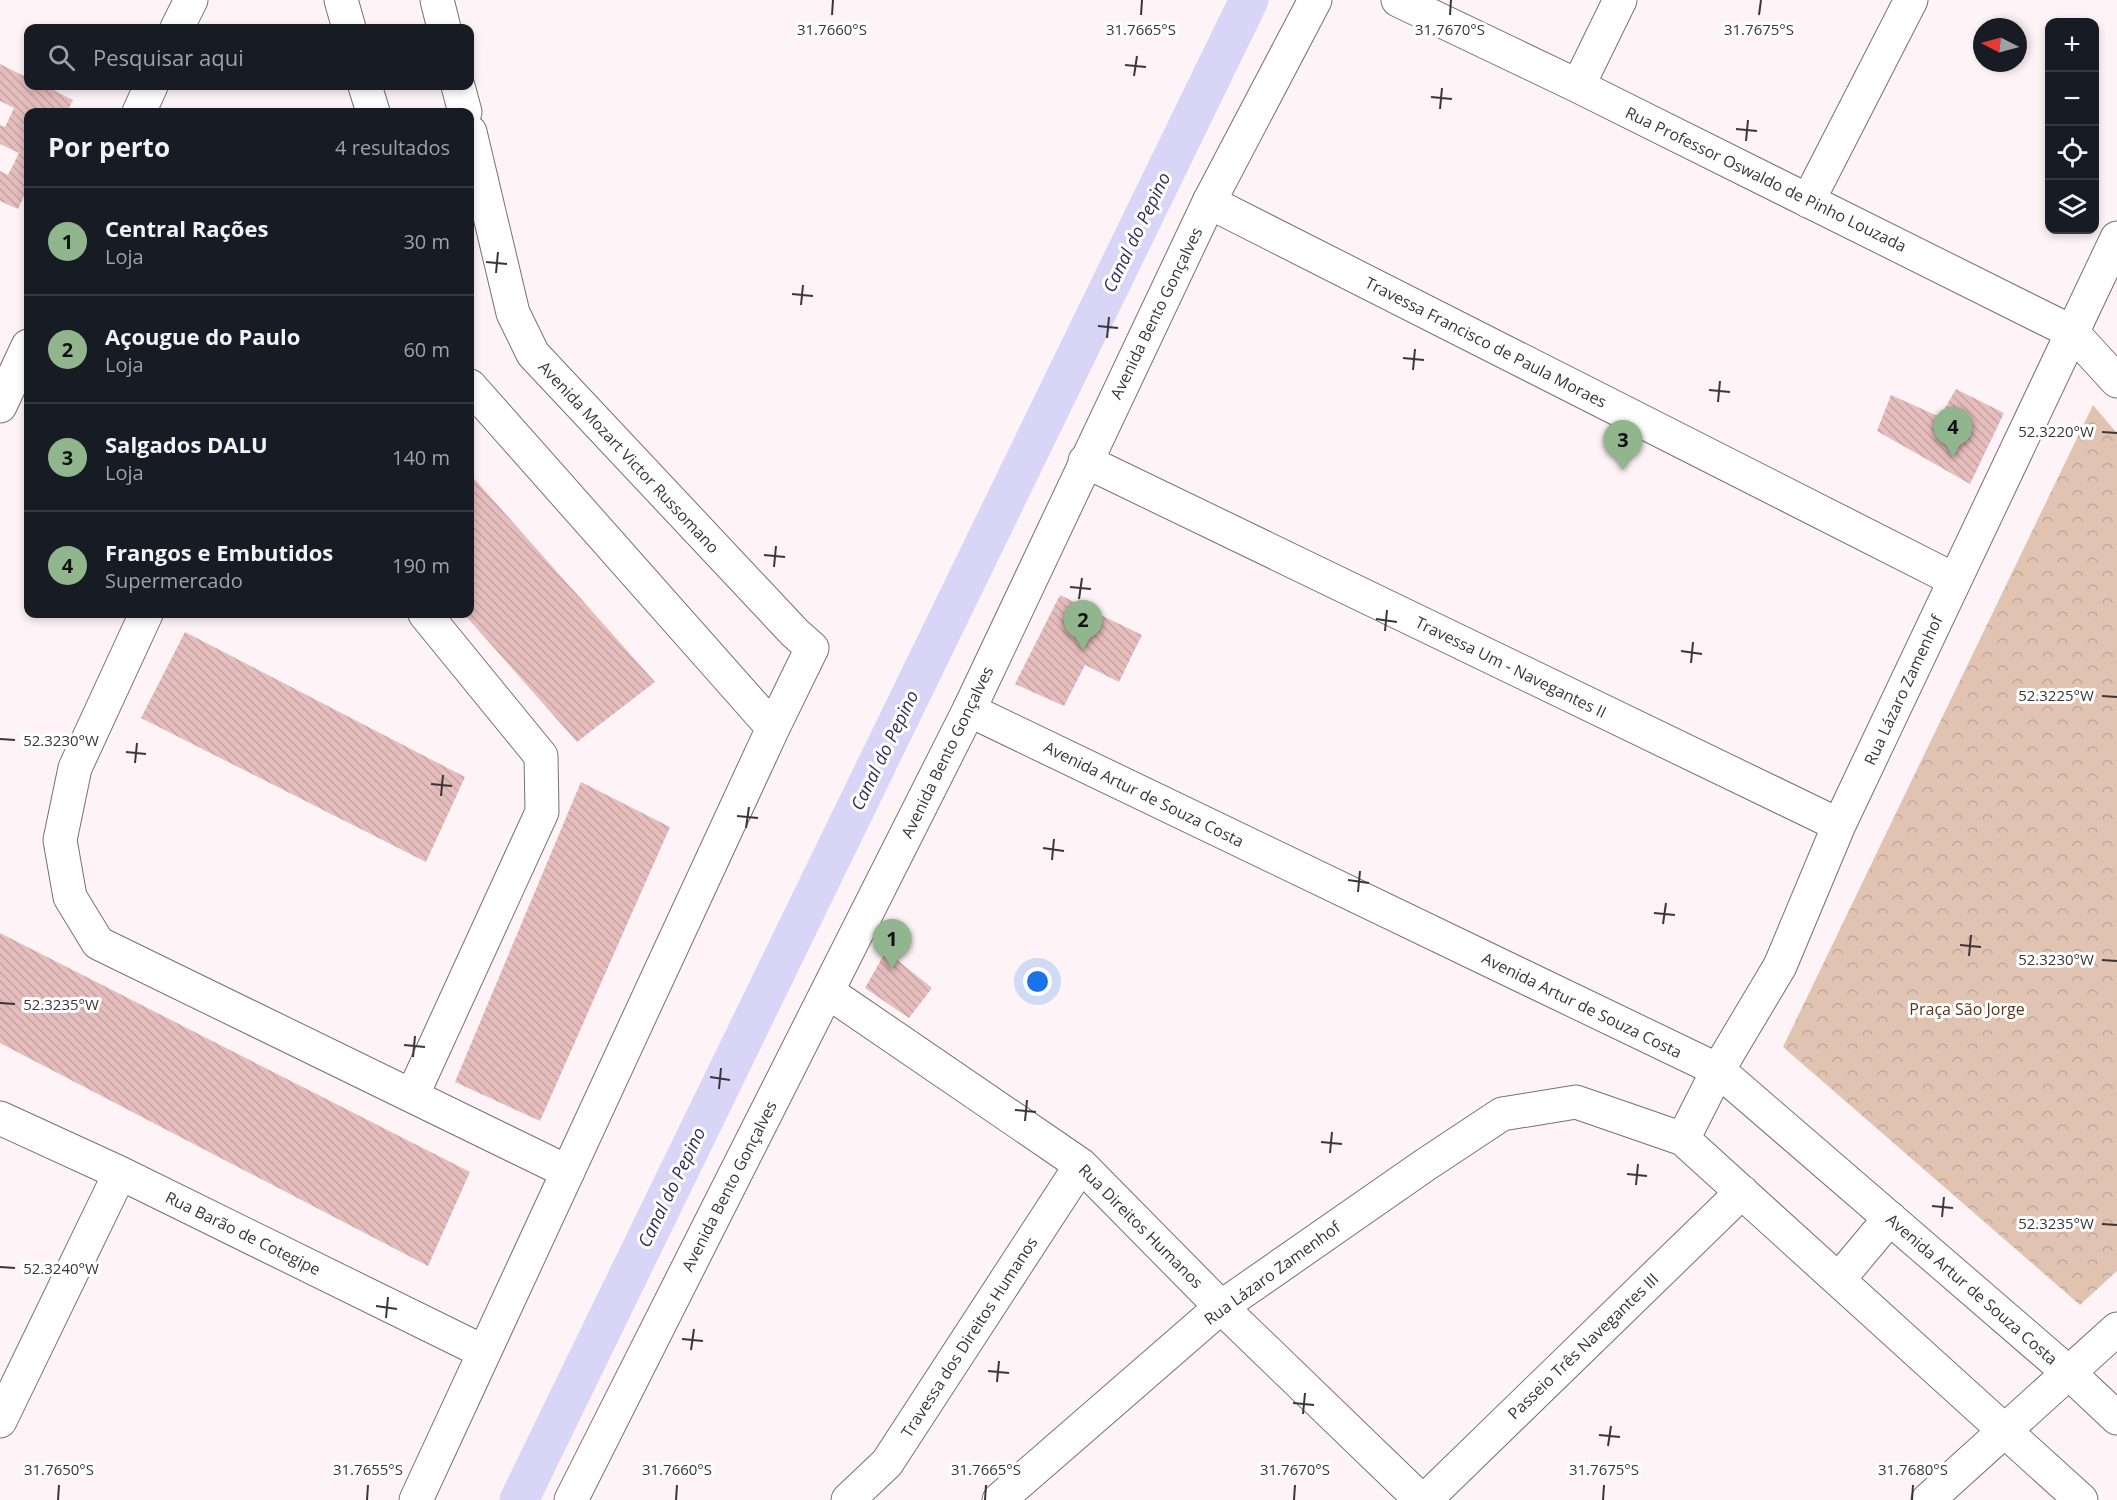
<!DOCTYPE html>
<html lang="pt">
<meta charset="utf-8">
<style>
:root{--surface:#171b24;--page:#242831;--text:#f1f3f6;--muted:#9ea1a6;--line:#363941;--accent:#91b68e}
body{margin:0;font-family:"Open Sans",sans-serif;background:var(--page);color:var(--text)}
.controls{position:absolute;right:18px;top:18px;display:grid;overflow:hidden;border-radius:12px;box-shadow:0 3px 9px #0003}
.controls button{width:54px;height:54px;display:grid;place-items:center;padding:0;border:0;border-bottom:2px solid var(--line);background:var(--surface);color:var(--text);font:30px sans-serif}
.compass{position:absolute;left:1973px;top:18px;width:54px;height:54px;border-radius:50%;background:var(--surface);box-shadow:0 3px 9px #0003;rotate:276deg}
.you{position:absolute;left:1038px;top:982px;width:21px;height:21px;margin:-15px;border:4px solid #fff;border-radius:50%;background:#1a73e8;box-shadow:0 0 0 9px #1a73e833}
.badge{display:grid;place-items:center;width:39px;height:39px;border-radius:50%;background:var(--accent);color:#111;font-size:20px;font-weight:700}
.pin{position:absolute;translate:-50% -50px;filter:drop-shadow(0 2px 3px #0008)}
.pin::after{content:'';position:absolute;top:32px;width:21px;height:18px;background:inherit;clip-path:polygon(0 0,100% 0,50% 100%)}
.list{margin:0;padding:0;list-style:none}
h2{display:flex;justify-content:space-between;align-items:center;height:78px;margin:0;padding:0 24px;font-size:26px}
h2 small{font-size:20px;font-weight:400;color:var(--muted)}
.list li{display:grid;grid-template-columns:39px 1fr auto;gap:18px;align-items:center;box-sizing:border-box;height:108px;padding:0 24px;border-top:2px solid var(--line)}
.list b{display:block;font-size:22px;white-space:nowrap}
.list p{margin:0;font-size:20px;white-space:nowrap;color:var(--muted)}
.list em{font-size:20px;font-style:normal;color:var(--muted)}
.icon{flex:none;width:33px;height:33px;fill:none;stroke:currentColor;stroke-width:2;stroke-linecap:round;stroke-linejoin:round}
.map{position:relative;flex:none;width:2117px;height:1500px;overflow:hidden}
.search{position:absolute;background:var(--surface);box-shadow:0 3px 9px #0003;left:24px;top:24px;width:450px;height:66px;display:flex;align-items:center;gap:15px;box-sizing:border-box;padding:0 21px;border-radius:12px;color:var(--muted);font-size:22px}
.panel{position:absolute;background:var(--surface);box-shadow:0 3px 9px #0003;left:24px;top:108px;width:450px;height:510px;border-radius:12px}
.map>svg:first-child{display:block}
.forest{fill:url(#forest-crowns)}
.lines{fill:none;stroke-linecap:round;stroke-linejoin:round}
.canal{stroke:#d9d5f7;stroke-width:39}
.building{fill:url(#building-back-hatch)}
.minor-casing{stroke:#7c6e74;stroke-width:35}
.major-casing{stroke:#7c6e74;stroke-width:35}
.minor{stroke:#fff;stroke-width:33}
.major{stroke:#fff;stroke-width:33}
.ticks{fill:none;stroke:#3b3537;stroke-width:2}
.labels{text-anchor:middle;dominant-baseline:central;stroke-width:6;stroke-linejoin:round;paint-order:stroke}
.street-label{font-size:16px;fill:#3b3537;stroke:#fff}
.park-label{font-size:16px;fill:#5f3317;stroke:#fff}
.water-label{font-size:18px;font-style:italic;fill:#352d58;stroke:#fff}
.ticks-label{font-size:15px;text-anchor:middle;fill:#3b3537;stroke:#fff;stroke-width:6;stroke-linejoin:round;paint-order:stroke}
</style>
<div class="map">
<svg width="2117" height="1500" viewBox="0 0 2117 1500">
<defs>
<pattern id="forest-crowns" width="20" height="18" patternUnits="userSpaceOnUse" patternTransform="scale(1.5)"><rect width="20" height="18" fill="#e1c3b2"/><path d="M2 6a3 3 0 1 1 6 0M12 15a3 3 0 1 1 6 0" fill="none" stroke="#c2a89a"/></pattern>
<pattern id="building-back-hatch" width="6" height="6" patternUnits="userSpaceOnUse" patternTransform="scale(1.5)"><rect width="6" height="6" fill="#e5bdbc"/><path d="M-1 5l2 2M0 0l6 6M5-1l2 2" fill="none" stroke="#c5a3a2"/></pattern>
</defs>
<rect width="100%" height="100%" fill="#fef4f8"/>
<path class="forest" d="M2093,405L2117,433V1271L2080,1305L1783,1047Z"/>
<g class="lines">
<path class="canal" d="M519,1500L1249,0"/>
</g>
<path class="building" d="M0,64L28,78V86H45L73,100L67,112H28V133L26,137L28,138V188L18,209L0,201V171L8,175L19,153L0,144V125L5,127L14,108L0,101Z
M1956,389L2004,413L1970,484L1877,431L1891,395L1940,417Z
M470,474L655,682L577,742L464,614H470Z
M1060,595L1142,635L1119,682L1085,665L1064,706L1015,684Z
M185,632L465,777L426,862L141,718Z
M581,782L670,827L540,1121L455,1082Z
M0,933L470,1172L428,1266L0,1043Z
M886,951L932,988L909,1018L865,988Z"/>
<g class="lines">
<g class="minor-casing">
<path id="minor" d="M341,0L349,28
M437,0L444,28
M1398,0L1578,86L2072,332L2117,381
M177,28L191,0
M365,86L373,112
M458,86L465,112
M1578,86L1620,0
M139,112L151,86
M1808,201L1911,0
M1209,202L1955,580
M470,386L773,728
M0,406L28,346
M1085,461L1839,825
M146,614L75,768L60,840L70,897L98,943L568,1172
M969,710L1718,1070L2069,1373L2117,1418
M828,992L1081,1165L1221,1307L1421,1500
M412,1096L542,812L541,756L425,614
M0,1118L120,1173L484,1352
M1683,1139L1718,1070L1780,966L1839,825L2117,238
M1839,1279L1890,1218
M0,1421L120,1173
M416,1500L773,728L812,648L795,633L533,354L513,313L470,132
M848,1500L887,1463L1081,1165
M999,1500L1221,1307L1425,1165L1502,1114L1576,1102L1683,1139L2081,1500
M1425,1500L1742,1192
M1928,1500L2117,1329"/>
</g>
<g class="major-casing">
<path id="major" d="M571,1500L969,710L1209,202L1315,0"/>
</g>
<use href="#minor" class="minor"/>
<use href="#major" class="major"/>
</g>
<path class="ticks" d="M832,15L833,0M1141,15L1142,0M1450,15L1451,0M1759,15L1761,0M1125,65L1146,67M1134,76L1137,56M1431,97L1452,99M1440,109L1442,88M1736,129L1757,131M1746,141L1748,120M486,262L507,264M496,273L498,252M792,294L813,296M801,305L803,285M1098,326L1118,328M1107,338L1109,317M1403,358L1424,360M1413,370L1415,349M1709,390L1730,392M1718,402L1720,381M2102,432L2117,433M764,555L785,557M774,567L776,546M1070,587L1091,589M1079,599L1082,578M1376,619L1397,622M1385,631L1387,610M1681,651L1702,654M1691,663L1693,642M2102,696L2117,697M0,739L15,740M126,752L146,754M135,763L137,743M431,784L452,786M441,796L443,775M737,816L758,818M746,828L749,807M1043,848L1064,851M1052,860L1054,839M1348,880L1369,883M1358,892L1360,871M1654,913L1675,915M1663,924L1666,903M1960,945L1981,947M1969,956L1971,935M2102,960L2117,961M0,1003L15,1004M404,1045L425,1047M413,1057L415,1036M710,1077L730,1080M719,1089L721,1068M1015,1110L1036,1112M1025,1121L1027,1100M1321,1142L1342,1144M1330,1153L1332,1132M1627,1174L1647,1176M1636,1185L1638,1164M1932,1206L1953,1208M1942,1217L1944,1197M2102,1224L2117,1225M0,1267L15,1268M376,1306L397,1309M386,1318L388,1297M682,1339L703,1341M691,1350L694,1329M988,1371L1009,1373M997,1382L999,1361M1293,1403L1314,1405M1303,1414L1305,1393M1599,1435L1620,1437M1608,1446L1611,1426M58,1500L59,1485M367,1500L368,1485M676,1500L677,1485M985,1500L986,1485M1294,1500L1295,1485M1603,1500L1604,1485M1912,1500L1913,1485"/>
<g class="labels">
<g class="street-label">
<text transform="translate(1766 179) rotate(26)">Rua Professor Oswaldo de Pinho Louzada</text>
<text transform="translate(1156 313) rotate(-64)">Avenida Bento Gonçalves</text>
<text transform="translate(1486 342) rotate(27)">Travessa Francisco de Paula Moraes</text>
<text transform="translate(629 457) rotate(47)">Avenida Mozart Victor Russomano</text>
<text transform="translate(1511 667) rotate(26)">Travessa Um - Navegantes II</text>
<text transform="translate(1903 690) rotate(-65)">Rua Lázaro Zamenhof</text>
<text transform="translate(947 752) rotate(-64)">Avenida Bento Gonçalves</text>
<text transform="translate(1144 794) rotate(26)">Avenida Artur de Souza Costa</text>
<text transform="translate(1582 1005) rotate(26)">Avenida Artur de Souza Costa</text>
<text transform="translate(729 1186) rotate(-63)">Avenida Bento Gonçalves</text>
<text transform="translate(1141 1226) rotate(45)">Rua Direitos Humanos</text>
<text transform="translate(243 1233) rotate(26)">Rua Barão de Cotegipe</text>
<text transform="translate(1272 1273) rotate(-36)">Rua Lázaro Zamenhof</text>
<text transform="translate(1972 1289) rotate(41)">Avenida Artur de Souza Costa</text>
<text transform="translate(969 1337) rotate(-57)">Travessa dos Direitos Humanos</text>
<text transform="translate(1583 1346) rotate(-44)">Passeio Três Navegantes III</text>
</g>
<g class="park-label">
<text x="1967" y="1009">Praça São Jorge</text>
</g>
<g class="water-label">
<text transform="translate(1136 232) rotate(-64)">Canal do Pepino</text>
<text transform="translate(884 750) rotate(-64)">Canal do Pepino</text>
<text transform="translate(671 1187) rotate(-64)">Canal do Pepino</text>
</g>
</g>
<g class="ticks-label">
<text x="832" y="35">31.7660°S</text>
<text x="1141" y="35">31.7665°S</text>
<text x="1450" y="35">31.7670°S</text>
<text x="1759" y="35">31.7675°S</text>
<text x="2056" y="437">52.3220°W</text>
<text x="2056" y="701">52.3225°W</text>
<text x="61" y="746">52.3230°W</text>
<text x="2056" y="965">52.3230°W</text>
<text x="61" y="1010">52.3235°W</text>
<text x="2056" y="1229">52.3235°W</text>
<text x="61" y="1274">52.3240°W</text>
<text x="59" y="1475">31.7650°S</text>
<text x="368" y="1475">31.7655°S</text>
<text x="677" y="1475">31.7660°S</text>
<text x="986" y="1475">31.7665°S</text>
<text x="1295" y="1475">31.7670°S</text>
<text x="1604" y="1475">31.7675°S</text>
<text x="1913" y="1475">31.7680°S</text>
</g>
</svg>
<div class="controls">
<button>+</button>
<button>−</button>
<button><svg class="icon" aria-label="locate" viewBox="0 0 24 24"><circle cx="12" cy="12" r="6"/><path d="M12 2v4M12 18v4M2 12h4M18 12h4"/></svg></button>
<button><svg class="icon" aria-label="layers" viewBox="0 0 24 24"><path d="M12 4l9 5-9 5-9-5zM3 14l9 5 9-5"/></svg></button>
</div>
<svg class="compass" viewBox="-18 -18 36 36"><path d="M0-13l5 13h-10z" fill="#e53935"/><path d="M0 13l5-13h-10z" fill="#9ea1a6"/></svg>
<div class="you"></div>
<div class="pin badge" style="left:892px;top:969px">1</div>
<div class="pin badge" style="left:1083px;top:650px">2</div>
<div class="pin badge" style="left:1623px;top:470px">3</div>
<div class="pin badge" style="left:1953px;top:457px">4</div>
<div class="search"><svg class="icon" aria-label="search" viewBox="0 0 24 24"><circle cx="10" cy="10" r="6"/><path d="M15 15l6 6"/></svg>Pesquisar aqui</div>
<section class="panel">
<h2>Por perto<small>4 resultados</small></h2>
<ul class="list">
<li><span class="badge">1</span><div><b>Central Rações</b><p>Loja</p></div><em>30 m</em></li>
<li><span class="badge">2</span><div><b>Açougue do Paulo</b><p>Loja</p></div><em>60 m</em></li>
<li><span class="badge">3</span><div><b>Salgados DALU</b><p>Loja</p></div><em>140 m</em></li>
<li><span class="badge">4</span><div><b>Frangos e Embutidos</b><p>Supermercado</p></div><em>190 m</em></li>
</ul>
</section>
</div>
